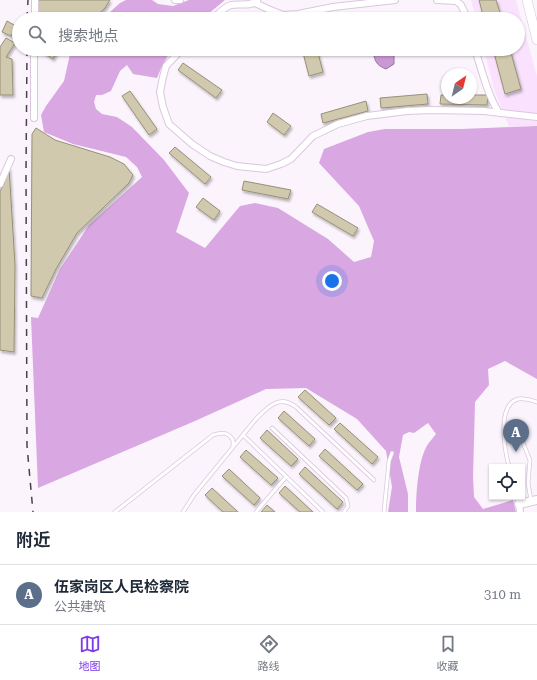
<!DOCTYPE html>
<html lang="zh">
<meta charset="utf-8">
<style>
:root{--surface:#fff;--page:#f6f6f7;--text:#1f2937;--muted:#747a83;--line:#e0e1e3;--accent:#7c3aed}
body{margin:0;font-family:"Roboto Serif","Noto Sans SC",serif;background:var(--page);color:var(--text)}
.controls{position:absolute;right:12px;bottom:12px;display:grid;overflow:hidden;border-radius:0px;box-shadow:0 1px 3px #0004}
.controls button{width:36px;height:36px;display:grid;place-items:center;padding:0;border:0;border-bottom:1px solid var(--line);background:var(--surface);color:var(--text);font:20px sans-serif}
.compass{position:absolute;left:441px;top:68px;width:36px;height:36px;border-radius:50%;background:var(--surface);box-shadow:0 1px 3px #0004;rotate:35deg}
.you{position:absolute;left:332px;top:281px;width:14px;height:14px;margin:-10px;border:3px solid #fff;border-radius:50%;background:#1a73e8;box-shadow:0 0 0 6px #1a73e833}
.badge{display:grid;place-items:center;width:26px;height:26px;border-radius:50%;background:var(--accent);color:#fff;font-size:13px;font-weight:700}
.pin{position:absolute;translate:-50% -33px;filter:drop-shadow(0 1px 2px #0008)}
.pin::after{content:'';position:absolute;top:21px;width:14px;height:12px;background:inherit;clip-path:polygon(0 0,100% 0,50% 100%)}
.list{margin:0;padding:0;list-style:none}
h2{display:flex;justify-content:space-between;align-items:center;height:52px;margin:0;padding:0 16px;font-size:17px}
h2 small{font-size:13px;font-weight:400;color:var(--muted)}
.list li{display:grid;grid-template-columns:26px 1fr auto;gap:12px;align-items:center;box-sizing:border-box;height:60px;padding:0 16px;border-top:1px solid var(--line)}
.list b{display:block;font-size:15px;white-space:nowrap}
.list p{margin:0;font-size:13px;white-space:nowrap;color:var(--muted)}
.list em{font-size:13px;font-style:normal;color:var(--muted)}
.icon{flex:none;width:22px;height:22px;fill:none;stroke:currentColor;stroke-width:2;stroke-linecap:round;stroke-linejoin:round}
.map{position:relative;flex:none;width:537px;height:512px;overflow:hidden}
.search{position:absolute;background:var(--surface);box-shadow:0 1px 3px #0004;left:12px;right:12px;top:12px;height:44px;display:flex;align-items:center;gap:10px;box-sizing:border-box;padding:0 14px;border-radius:22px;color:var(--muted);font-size:15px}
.sheet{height:112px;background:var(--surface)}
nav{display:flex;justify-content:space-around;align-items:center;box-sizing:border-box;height:56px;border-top:1px solid var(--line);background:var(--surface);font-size:11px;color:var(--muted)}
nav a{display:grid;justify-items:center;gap:2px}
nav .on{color:var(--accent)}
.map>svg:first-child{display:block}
.built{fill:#fae1fe}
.forest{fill:#d9a7e1}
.water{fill:#ca99d3;stroke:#97729d}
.building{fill:#d1c9ae;stroke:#989077;filter:url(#shadow)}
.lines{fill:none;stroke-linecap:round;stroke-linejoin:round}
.lane-casing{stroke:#dac7dd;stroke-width:4.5}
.street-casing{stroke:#dac7dd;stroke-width:8}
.secondary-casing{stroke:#dac7dd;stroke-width:10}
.primary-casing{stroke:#dac7dd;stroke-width:10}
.lane{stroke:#fff;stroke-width:3}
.street{stroke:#fff;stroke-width:6}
.secondary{stroke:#fff;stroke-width:8}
.primary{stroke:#fff;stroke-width:9}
.rail{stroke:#49424a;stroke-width:1.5;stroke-dasharray:7 7;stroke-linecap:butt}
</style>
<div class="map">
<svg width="537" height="512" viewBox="0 0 537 512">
<defs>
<filter id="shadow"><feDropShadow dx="1.5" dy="2.5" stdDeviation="1" flood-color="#0004"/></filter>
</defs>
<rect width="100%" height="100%" fill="#fbf4fd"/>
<path class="built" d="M471,0H516L537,76V126L509,127L494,89L484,49H518V19H476Z"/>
<path class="forest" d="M126,0H152L158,4L173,6L189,0H225L202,19H102L120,3Z
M74,49H172L162,66L157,78L133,74L127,65L120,71L111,91L102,95H96L94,102L96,109L102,114L117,117L132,127L164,160L189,193L176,232L205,248L240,206L255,203L278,208L328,239L354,262L371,257L374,241L359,206L319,163L324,149L368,132L385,129H461L537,126V379L505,361L488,369L489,385L475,402L473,477L474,497L483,509L513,500L516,512H416C416,494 418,459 428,444C430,441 433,438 436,434L428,423L414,433L409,432L403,435L399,457L408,494V512H388L392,487L386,451L357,419L306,388L266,389L195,421L38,488L31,317L38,318L60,269L89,225L142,177L137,167L126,157L73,144L44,132L41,115L46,106L64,81L70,54Z"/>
<path class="water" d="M367,49H394V64L386,69C379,66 376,64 374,56Z"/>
<path class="building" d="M38,0H110L105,8L93,19H37Z
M479,0H496L502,19H484Z
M7,21L16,26L11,36L2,32Z
M6,38L15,43L6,57L12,59L13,95H0V47Z
M38,49H58L53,59Z
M302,49H317L323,72L309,76Z
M493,49H510L521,89L505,94Z
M183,63L222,90L216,98L178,70Z
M130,91L157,129L149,135L122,96Z
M427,94L428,104L381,108L380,98Z
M441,95H447V98H471V95H488L487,105L440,104Z
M366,101L368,111L323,123L321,114Z
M273,113L291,126L284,135L267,122Z
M36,128L55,140L110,157L124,164L133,175L129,183L77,233L56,269L42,298L31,296L32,134Z
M175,147L211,177L205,184L169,153Z
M9,167L15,265L14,352L0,350V191L4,184Z
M244,181L291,190L288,199L242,190Z
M203,198L220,211L214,220L196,207Z
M317,204L358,228L353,236L312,212Z
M305,390L336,418L329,425L298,397Z
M284,411L315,439L309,446L278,418Z
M340,423L378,457L372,464L334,429Z
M267,430L298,459L291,466L260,438Z
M325,449L363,484L357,490L319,456Z
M246,450L278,478L271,485L240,457Z
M305,467L343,502L337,509L299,474Z
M229,469L260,498L254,505L222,476Z
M285,486L313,512H300L279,493Z
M212,488L238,512H223L205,495Z
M267,505L275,512H261Z"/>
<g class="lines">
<g class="lane-casing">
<path id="lane" d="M272,428L346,498L348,506L344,512
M523,432V443L530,460L528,483L531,500
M243,435L323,512
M509,467C505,451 496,405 518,399C524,398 531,400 537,402
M517,497L519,504
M115,512L213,435C222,432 228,432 233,440V447
M183,512L194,495L256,419C268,407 279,394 296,407L374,480
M256,512L286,477
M384,512L389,461L392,453"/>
</g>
<g class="street-casing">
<path id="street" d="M175,0H180
M437,0L456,1L461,5L468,19
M255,3L268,9L283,15L298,14L333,7L395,0
M35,19V0
M213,19C218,14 224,7 231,5C240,3 249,7 257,1
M182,49L166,66L163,77L160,92L163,107L169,124L192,144L210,156L224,162L237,166L266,169L281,164L291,159L313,136L338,124L367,116L407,111L430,110L484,111L537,117
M475,49C482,71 487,93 499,113
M34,118V49
M0,184L11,159
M519,504L520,512"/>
</g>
<g class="secondary-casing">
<path id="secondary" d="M519,504L537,500"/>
</g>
<g class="primary-casing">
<path id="primary" d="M527,0L537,40"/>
</g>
<use href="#lane" class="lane"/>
<use href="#street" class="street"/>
<use href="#secondary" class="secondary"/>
<use href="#primary" class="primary"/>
<path class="rail" d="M27,19L28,0
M27,49L26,172L27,446L33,512"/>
</g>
</svg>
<div class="controls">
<button><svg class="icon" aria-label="locate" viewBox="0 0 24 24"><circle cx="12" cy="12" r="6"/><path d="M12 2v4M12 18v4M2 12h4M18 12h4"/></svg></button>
</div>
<svg class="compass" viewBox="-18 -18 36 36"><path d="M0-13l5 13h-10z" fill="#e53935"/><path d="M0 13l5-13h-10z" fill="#747a83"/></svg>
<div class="you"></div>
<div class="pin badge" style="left:516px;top:452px;background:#5c6f8a">A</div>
<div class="search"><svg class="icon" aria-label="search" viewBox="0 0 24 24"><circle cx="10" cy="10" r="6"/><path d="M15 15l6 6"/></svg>搜索地点</div>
</div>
<section class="sheet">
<h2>附近<small></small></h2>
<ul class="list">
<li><span class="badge" style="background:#5c6f8a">A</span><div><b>伍家岗区人民检察院</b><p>公共建筑</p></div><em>310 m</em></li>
</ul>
</section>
<nav>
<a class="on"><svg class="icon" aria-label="map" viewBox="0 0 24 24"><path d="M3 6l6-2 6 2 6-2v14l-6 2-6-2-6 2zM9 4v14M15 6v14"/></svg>地图</a>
<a><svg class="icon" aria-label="directions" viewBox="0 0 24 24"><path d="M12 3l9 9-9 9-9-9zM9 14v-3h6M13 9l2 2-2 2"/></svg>路线</a>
<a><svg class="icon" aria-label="saved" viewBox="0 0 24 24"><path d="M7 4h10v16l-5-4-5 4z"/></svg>收藏</a>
</nav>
